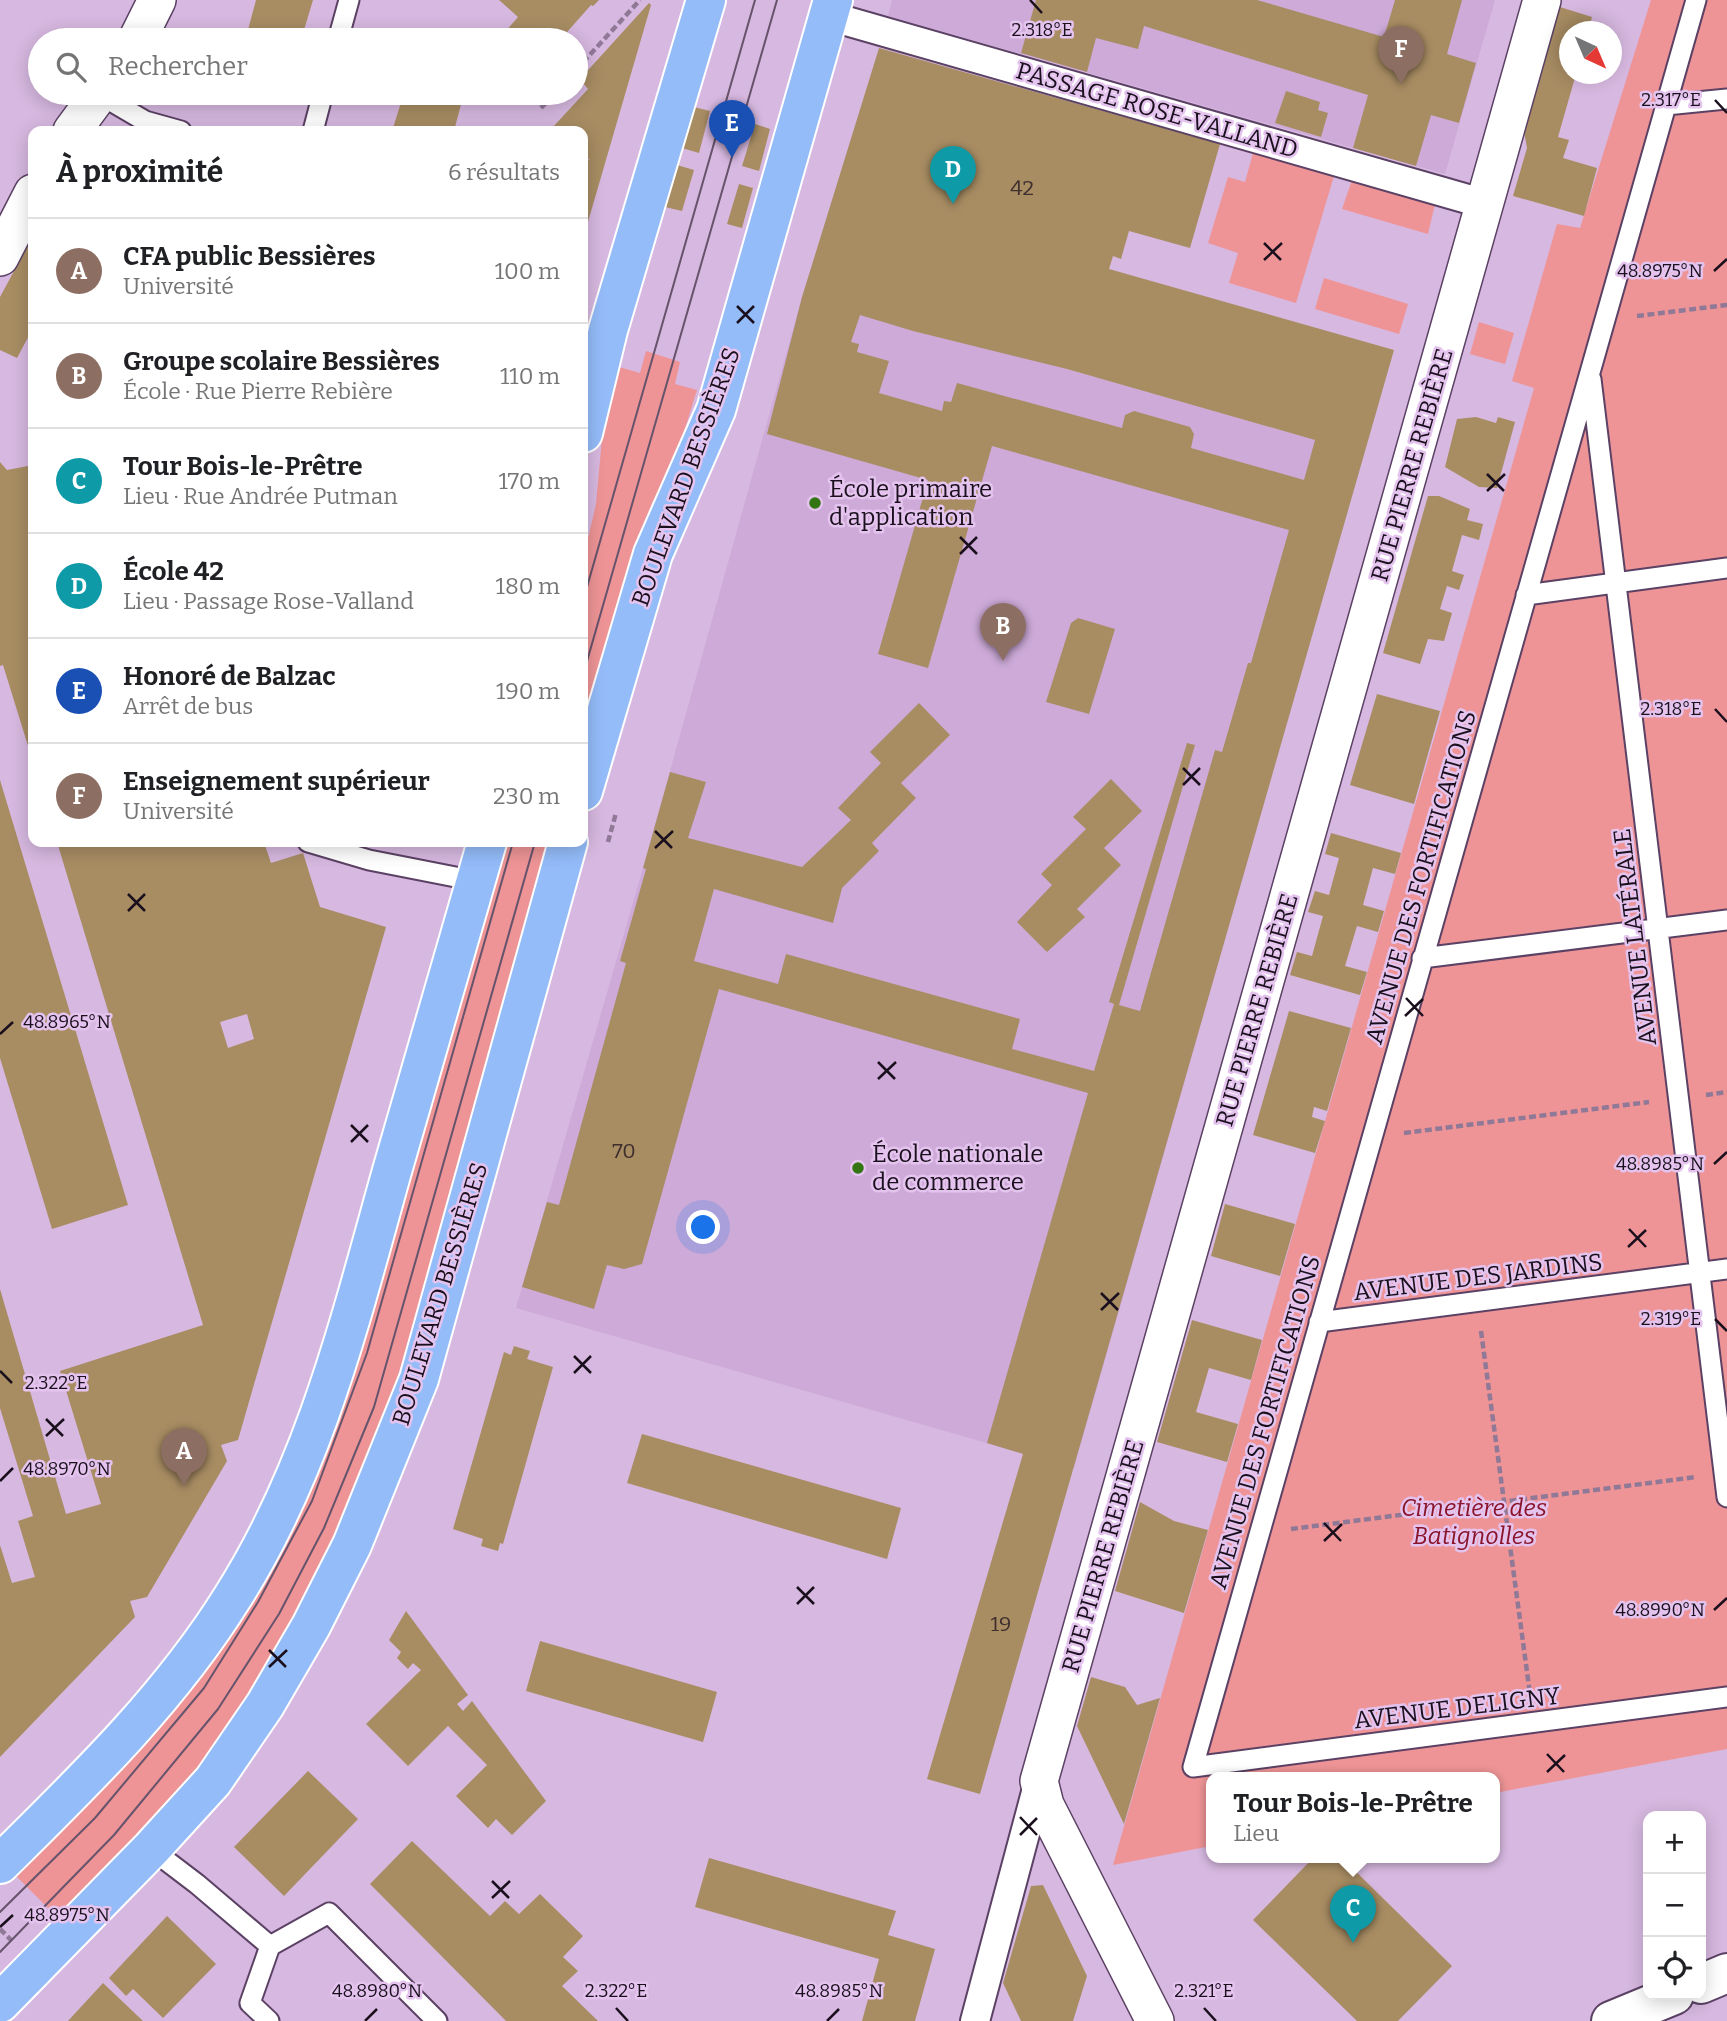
<!DOCTYPE html>
<html lang="fr">
<meta charset="utf-8">
<style>
:root{--surface:#fff;--page:#f2f2f2;--text:#202124;--muted:#757577;--line:#e0e0e0;--accent:#0f766e}
body{margin:0;font-family:Bitter,serif;background:var(--page);color:var(--text)}
.controls{position:absolute;right:21px;bottom:21px;display:grid;overflow:hidden;border-radius:14px;box-shadow:0 4px 18px #0003}
.controls button{width:63px;height:63px;display:grid;place-items:center;padding:0;border:0;border-bottom:2px solid var(--line);background:var(--surface);color:var(--text);font:35px sans-serif}
.compass{position:absolute;left:1559px;top:21px;width:63px;height:63px;border-radius:50%;background:var(--surface);box-shadow:0 4px 18px #0003;rotate:136deg}
.you{position:absolute;left:704px;top:1228px;width:24px;height:24px;margin:-18px;border:5px solid #fff;border-radius:50%;background:#1a73e8;box-shadow:0 0 0 10px #1a73e833}
.badge{display:grid;place-items:center;width:46px;height:46px;border-radius:50%;background:var(--accent);color:#fff;font-size:23px;font-weight:700}
.pin{position:absolute;translate:-50% -58px;filter:drop-shadow(0 2px 4px #0008)}
.pin::after{content:'';position:absolute;top:37px;width:24px;height:21px;background:inherit;clip-path:polygon(0 0,100% 0,50% 100%)}
.popup{position:absolute;left:1206px;top:1772px;width:294px;height:91px;box-sizing:border-box;display:grid;place-content:center;border-radius:14px;background:var(--surface);filter:drop-shadow(0 2px 5px #0005);font-size:23px;white-space:nowrap;color:var(--muted)}
.popup b{font-size:26px;color:var(--text)}
.popup::after{content:'';position:absolute;left:50%;top:100%;margin-left:-14px;border:14px solid transparent;border-top-color:var(--surface)}
.list{margin:0;padding:0;list-style:none}
h2{display:flex;justify-content:space-between;align-items:center;height:91px;margin:0;padding:0 28px;font-size:30px}
h2 small{font-size:23px;font-weight:400;color:var(--muted)}
.list li{display:grid;grid-template-columns:46px 1fr auto;gap:21px;align-items:center;box-sizing:border-box;height:105px;padding:0 28px;border-top:2px solid var(--line)}
.list b{display:block;font-size:26px;white-space:nowrap}
.list p{margin:0;font-size:23px;white-space:nowrap;color:var(--muted)}
.list em{font-size:23px;font-style:normal;color:var(--muted)}
.icon{flex:none;width:38px;height:38px;fill:none;stroke:currentColor;stroke-width:2;stroke-linecap:round;stroke-linejoin:round}
.map{position:relative;flex:none;width:1727px;height:2021px;overflow:hidden}
.search{position:absolute;background:var(--surface);box-shadow:0 4px 18px #0003;left:28px;top:28px;width:560px;height:77px;display:flex;align-items:center;gap:18px;box-sizing:border-box;padding:0 24px;border-radius:38px;color:var(--muted);font-size:26px}
.panel{position:absolute;background:var(--surface);box-shadow:0 4px 18px #0003;left:28px;top:126px;width:560px;height:721px;border-radius:14px}
.map>svg:first-child{display:block}
.built{fill:#cdaad8}
.green{fill:#ee9496}
.building{fill:#a88d63;fill-rule:evenodd}
.lines{fill:none;stroke-linecap:round;stroke-linejoin:round}
.service-casing{stroke:#5b4164;stroke-width:23}
.pedestrian-casing{stroke:#5b4164;stroke-width:32}
.minor-casing{stroke:#5b4164;stroke-width:40}
.secondary-casing{stroke:#5b4164;stroke-width:42}
.primary-casing{stroke:#fff;stroke-width:42}
.path{stroke:#907897;stroke-width:4.5;stroke-dasharray:7 3.5;stroke-linecap:butt}
.service{stroke:#fff;stroke-width:19}
.pedestrian{stroke:#fff;stroke-width:28}
.minor{stroke:#fff;stroke-width:37}
.secondary{stroke:#fff;stroke-width:38}
.primary{stroke:#94bcf9;stroke-width:38}
.tram{stroke:#66536c;stroke-width:2}
.ticks{fill:none;stroke:#1a0f1d;stroke-width:2.5}
.poi-dot{fill:#327512;stroke:#e4c4ee;stroke-width:2.5}
.labels{text-anchor:middle;dominant-baseline:central;stroke-width:5;stroke-linejoin:round;paint-order:stroke}
.number-label{font-size:21px;fill:#3e2e2e}
.street-label{font-size:24px;fill:#1a0f1d;stroke:#e4c4ee}
.poi-label{font-size:24px;fill:#1a0f1d;stroke:#e4c4ee;text-anchor:start}
.park-label{font-size:24px;font-style:italic;fill:#8a142a;stroke:#e4c4ee}
.ticks-label{font-size:18px;text-anchor:middle;fill:#1a0f1d;stroke:#e4c4ee;stroke-width:5;stroke-linejoin:round;paint-order:stroke}
</style>
<div class="map">
<svg width="1727" height="2021" viewBox="0 0 1727 2021">
<rect width="100%" height="100%" fill="#d7b8e0"/>
<path class="built" d="M892,0H1495L1445,174L888,16Z
M802,297L1067,369L1364,454L1074,1468L516,1308L643,868Z"/>
<path class="green" d="M1651,0H1727V1749L1495,1793V1777H1211V1846L1113,1865L1534,388L1512,381L1557,224L1580,228Z
M1253,153L1334,176L1296,303L1229,283L1238,253L1208,243L1228,177L1245,182Z
M1352,180L1435,204L1428,234L1342,209Z
M1324,278L1408,304L1399,334L1315,309Z
M1479,322L1514,333L1505,364L1470,354Z
M646,351L680,362L675,384L697,390L679,448L652,503L639,535L583,731V560L596,504L602,438L619,367L640,373Z
M501,842H551C517,960 483,1078 449,1196C421,1292 398,1392 359,1485C321,1575 274,1663 217,1744C172,1808 112,1862 58,1918L13,1873L243,1605Z"/>
<path class="building" d="M256,0H313L301,40H285L248,30Z
M499,0H599L593,6L591,5L560,40H498L518,17Z
M1036,0H1257L1384,37L1395,0H1462L1447,54L1476,63L1459,123L1431,115L1416,166L1353,148L1368,95L1144,26L1138,49L1096,38L1087,72L1021,53Z
M649,3L651,5L583,239V158L590,160L583,154V131H558L553,127L588,89L580,79Z
M1560,7L1592,17L1588,32H1570V74H1576L1558,137L1569,140L1563,158L1597,168L1584,216L1513,196L1527,148L1523,126Z
M879,48L1220,144L1190,248L1129,231L1121,259L1113,256L1109,269L1394,350L980,1794L927,1779L1023,1454L987,1443L1088,1093L719,989L642,1264L624,1269L607,1265L594,1309L522,1287L547,1202L559,1205L626,963L620,961L646,869L643,868L670,772L706,782L688,838L802,867L851,820L838,808L881,763L870,752L919,703L950,735L901,783L916,798L872,843L879,851L842,888L833,923L714,889L694,961L778,984L786,954L1020,1019L1012,1049L1094,1071L1114,1004L1109,1002L1187,743L1195,745L1119,1005L1140,1011L1215,750L1222,752L1248,663H1251L1289,530L992,446L928,668L878,654L928,480L767,434L802,297ZM860,315L913,331L1067,369L1315,440L1304,480L1191,448L1194,434L1190,427L1134,411L1125,415L1122,428L957,383L951,402L944,401L942,411L879,393L889,361L857,352L859,344L851,342Z
M1286,91L1320,102L1318,110L1328,113L1321,137L1275,123Z
M404,93H464L454,131H392Z
M694,107L710,111L699,153L682,148Z
M755,124L770,129L759,171L742,166Z
M677,165L694,170L682,211L665,207Z
M739,184L753,188L742,228L727,224Z
M33,245V328L17,358L0,350V297L27,247Z
M1476,417L1496,423L1498,417L1515,422L1497,488L1479,487L1445,467L1457,419Z
M0,462L7,470L33,465V762L3,665L0,666Z
M1428,496H1439L1470,509L1467,520L1483,524L1479,540L1462,535L1452,571L1464,575L1459,590L1447,586L1440,609L1452,613L1444,641L1428,639L1420,664L1383,653Z
M1078,618L1115,629L1089,714L1046,702L1071,623Z
M1377,694L1440,711L1414,804L1350,785Z
M1111,779L1142,811L1104,848L1121,865L1077,909L1085,917L1047,952L1017,922L1052,885L1041,874L1086,829L1073,817Z
M0,780L128,1205L52,1229L0,1058Z
M1331,833L1401,853L1395,874L1373,868L1363,905L1384,911L1378,932L1357,926L1345,966L1367,972L1360,995L1290,975L1297,952L1312,956L1323,916L1308,912L1315,891L1329,895L1339,858L1325,854Z
M57,842H264L271,863L303,853L320,907L386,927L238,1440L221,1445L227,1461L147,1597L130,1601L135,1617L0,1757V1545L12,1583L35,1577L18,1521L33,1516L0,1408V1289L66,1514L101,1504L60,1371L203,1325ZM247,1014L254,1039L228,1048L220,1022Z
M1289,1011L1351,1028L1327,1111L1314,1107L1312,1117L1325,1121L1315,1153L1253,1135Z
M1225,1204L1295,1224L1280,1276L1211,1256Z
M1192,1320L1262,1340L1251,1380L1209,1368L1196,1412L1238,1424L1227,1462L1157,1442Z
M514,1346L530,1351L527,1359L553,1367L503,1544L500,1543L498,1551L481,1546L483,1539L453,1529L504,1352L511,1355Z
M642,1434L901,1508L887,1559L627,1483Z
M1140,1502L1174,1521L1208,1530L1184,1613L1115,1591Z
M406,1611L468,1695L457,1704L463,1711L472,1701L546,1801L512,1835L496,1819L488,1828L456,1796L487,1765L448,1726L408,1766L366,1724L421,1670L413,1663L408,1669L397,1658L401,1652L389,1640Z
M540,1641L717,1692L703,1742L526,1691Z
M1091,1677L1125,1687L1137,1705L1160,1698L1124,1824L1077,1726Z
M308,1771L358,1819L284,1896L234,1847Z
M412,1841L490,1916L505,1901L519,1914L540,1894L583,1936L563,1957L578,1971L562,1986L598,2021H506L370,1884Z
M1314,1857H1341L1452,1966L1398,2021H1357L1253,1920Z
M709,1858L896,1911L888,1935L935,1949L915,2021H862L879,1959L695,1907Z
M1043,1885L1087,1976L1073,2021H1021L1003,1983L1031,1886Z
M167,1916L216,1964L163,2018L133,1989L126,1996L109,1978Z
M103,1983L143,2021H68Z"/>
<g class="lines">
<g class="service-casing">
<path id="service" d="M1696,0L1193,1767L1727,1697
M338,40L349,0
M99,94L145,121L181,131
M1666,105L1727,99
M313,131L323,93
M1591,379L1727,1497
M1526,595L1727,568
M308,842L369,860L476,881
M1422,958L1727,920
M1319,1322L1727,1269
M151,1849L197,1884L270,1946
M269,2021L250,2003L270,1946L329,1913L437,2021"/>
</g>
<g class="pedestrian-casing">
<path id="pedestrian" d="M829,16L1485,204
M975,2021L1039,1781"/>
</g>
<g class="minor-casing">
<path id="minor" d="M137,40L157,0
M72,131L100,93
M0,257L33,193
M1155,2021L1045,1805L1039,1781L1542,0"/>
</g>
<g class="secondary-casing">
<path id="secondary" d="M1701,1984L1727,1973
M1611,2021L1674,1995"/>
</g>
<g class="primary-casing">
<path id="primary" d="M583,433L608,330L706,0
M583,791L653,554L716,410L833,0
M0,1864C84,1781 169,1699 232,1598C315,1468 351,1317 392,1171C423,1061 456,952 487,842
M0,2003L151,1849L213,1781L265,1705L311,1626L352,1545L419,1379L568,842"/>
</g>
<path class="path" d="M576,70L640,0
M541,108L555,93
M1637,316L1727,305
M608,842L616,813
M1706,1095L1727,1092
M1404,1133L1649,1102
M1481,1331L1530,1694
M1291,1529L1696,1477
M0,1929L11,1940"/>
<use href="#service" class="service"/>
<use href="#pedestrian" class="pedestrian"/>
<use href="#minor" class="minor"/>
<use href="#secondary" class="secondary"/>
<use href="#primary" class="primary"/>
<path class="tram" d="M583,601L755,0
M583,675L777,0
M0,1912L95,1818L204,1688L258,1602L312,1501L367,1353L513,842
M0,1952L114,1835L218,1709L279,1614L324,1528L374,1407L535,842"/>
</g>
<path class="ticks" d="M1030,0L1042,13M1715,100L1727,113M1264,243L1281,260M1264,260L1282,243M1714,271L1727,259M737,306L754,323M737,323L754,306M1487,474L1504,491M1487,491L1505,474M960,537L977,554M960,554L977,537M1715,709L1727,722M1183,768L1200,785M1183,785L1200,768M655,831L672,848M655,848L673,831M128,894L145,911M128,911L145,894M1406,998L1423,1016M1405,1016L1423,999M0,1034L13,1022M878,1062L895,1079M878,1079L896,1062M351,1125L368,1142M351,1142L368,1125M1714,1164L1727,1152M1629,1229L1646,1247M1628,1247L1646,1230M1101,1293L1118,1310M1101,1310L1119,1293M1715,1319L1727,1331M574,1356L591,1373M0,1371L12,1383M574,1373L591,1356M46,1419L63,1436M46,1436L64,1419M0,1481L13,1468M1324,1523L1341,1541M1324,1541L1342,1524M797,1587L814,1604M797,1604L814,1587M1714,1610L1727,1598M269,1650L286,1667M269,1667L287,1650M1547,1754L1564,1772M1547,1772L1565,1755M1020,1817L1037,1835M1020,1835L1037,1818M492,1881L509,1898M492,1898L510,1881M0,1927L13,1915M616,2008L628,2021M1204,2008L1216,2021M365,2021L377,2009M827,2021L839,2009"/>
<g class="poi-dot">
<circle cx="815" cy="503" r="7"/>
<circle cx="858" cy="1168" r="7"/>
</g>
<g class="labels">
<g class="number-label">
<text x="1022" y="188">42</text>
<text x="624" y="1151">70</text>
<text x="1001" y="1624">19</text>
</g>
<g class="street-label">
<text transform="translate(1157 110) rotate(16)">PASSAGE ROSE-VALLAND</text>
<text transform="translate(1412 465) rotate(-74)">RUE PIERRE REBIÈRE</text>
<text transform="translate(686 477) rotate(-70)">BOULEVARD BESSIÈRES</text>
<text transform="translate(1421 877) rotate(-74)">AVENUE DES FORTIFICATIONS</text>
<text transform="translate(1635 937) rotate(-97)">AVENUE LATÉRALE</text>
<text transform="translate(1257 1010) rotate(-74)">RUE PIERRE REBIÈRE</text>
<text transform="translate(1478 1277) rotate(-7)">AVENUE DES JARDINS</text>
<text transform="translate(440 1294) rotate(-73)">BOULEVARD BESSIÈRES</text>
<text transform="translate(1265 1422) rotate(-74)">AVENUE DES FORTIFICATIONS</text>
<text transform="translate(1103 1556) rotate(-74)">RUE PIERRE REBIÈRE</text>
<text transform="translate(1457 1708) rotate(-7)">AVENUE DELIGNY</text>
</g>
<g class="poi-label">
<text x="829" y="489">École primaire<tspan x="829" dy="28">d'application</tspan></text>
<text x="872" y="1154">École nationale<tspan x="872" dy="28">de commerce</tspan></text>
</g>
<g class="park-label">
<text x="1474" y="1508">Cimetière des<tspan x="1474" dy="28">Batignolles</tspan></text>
</g>
</g>
<g class="ticks-label">
<text x="1042" y="36">2.318°E</text>
<text x="1671" y="106">2.317°E</text>
<text x="1660" y="277">48.8975°N</text>
<text x="1671" y="715">2.318°E</text>
<text x="67" y="1028">48.8965°N</text>
<text x="1660" y="1170">48.8985°N</text>
<text x="1671" y="1325">2.319°E</text>
<text x="56" y="1389">2.322°E</text>
<text x="67" y="1475">48.8970°N</text>
<text x="1660" y="1616">48.8990°N</text>
<text x="67" y="1921">48.8975°N</text>
<text x="616" y="1997">2.322°E</text>
<text x="1204" y="1997">2.321°E</text>
<text x="377" y="1997">48.8980°N</text>
<text x="839" y="1997">48.8985°N</text>
</g>
</svg>
<div class="controls">
<button>+</button>
<button>−</button>
<button><svg class="icon" aria-label="locate" viewBox="0 0 24 24"><circle cx="12" cy="12" r="6"/><path d="M12 2v4M12 18v4M2 12h4M18 12h4"/></svg></button>
</div>
<svg class="compass" viewBox="-18 -18 36 36"><path d="M0-13l5 13h-10z" fill="#e53935"/><path d="M0 13l5-13h-10z" fill="#757577"/></svg>
<div class="you"></div>
<div class="pin badge" style="left:184px;top:1486px;background:#8d6e63">A</div>
<div class="pin badge" style="left:1003px;top:661px;background:#8d6e63">B</div>
<div class="pin badge" style="left:1353px;top:1943px;background:#0f9aa8">C</div>
<div class="popup"><b>Tour Bois-le-Prêtre</b>Lieu</div>
<div class="pin badge" style="left:953px;top:204px;background:#0f9aa8">D</div>
<div class="pin badge" style="left:732px;top:158px;background:#1a4fb4">E</div>
<div class="pin badge" style="left:1401px;top:84px;background:#8d6e63">F</div>
<div class="search"><svg class="icon" aria-label="search" viewBox="0 0 24 24"><circle cx="10" cy="10" r="6"/><path d="M15 15l6 6"/></svg>Rechercher</div>
<section class="panel">
<h2>À proximité<small>6 résultats</small></h2>
<ul class="list">
<li><span class="badge" style="background:#8d6e63">A</span><div><b>CFA public Bessières</b><p>Université</p></div><em>100 m</em></li>
<li><span class="badge" style="background:#8d6e63">B</span><div><b>Groupe scolaire Bessières</b><p>École · Rue Pierre Rebière</p></div><em>110 m</em></li>
<li><span class="badge" style="background:#0f9aa8">C</span><div><b>Tour Bois-le-Prêtre</b><p>Lieu · Rue Andrée Putman</p></div><em>170 m</em></li>
<li><span class="badge" style="background:#0f9aa8">D</span><div><b>École 42</b><p>Lieu · Passage Rose-Valland</p></div><em>180 m</em></li>
<li><span class="badge" style="background:#1a4fb4">E</span><div><b>Honoré de Balzac</b><p>Arrêt de bus</p></div><em>190 m</em></li>
<li><span class="badge" style="background:#8d6e63">F</span><div><b>Enseignement supérieur</b><p>Université</p></div><em>230 m</em></li>
</ul>
</section>
</div>
